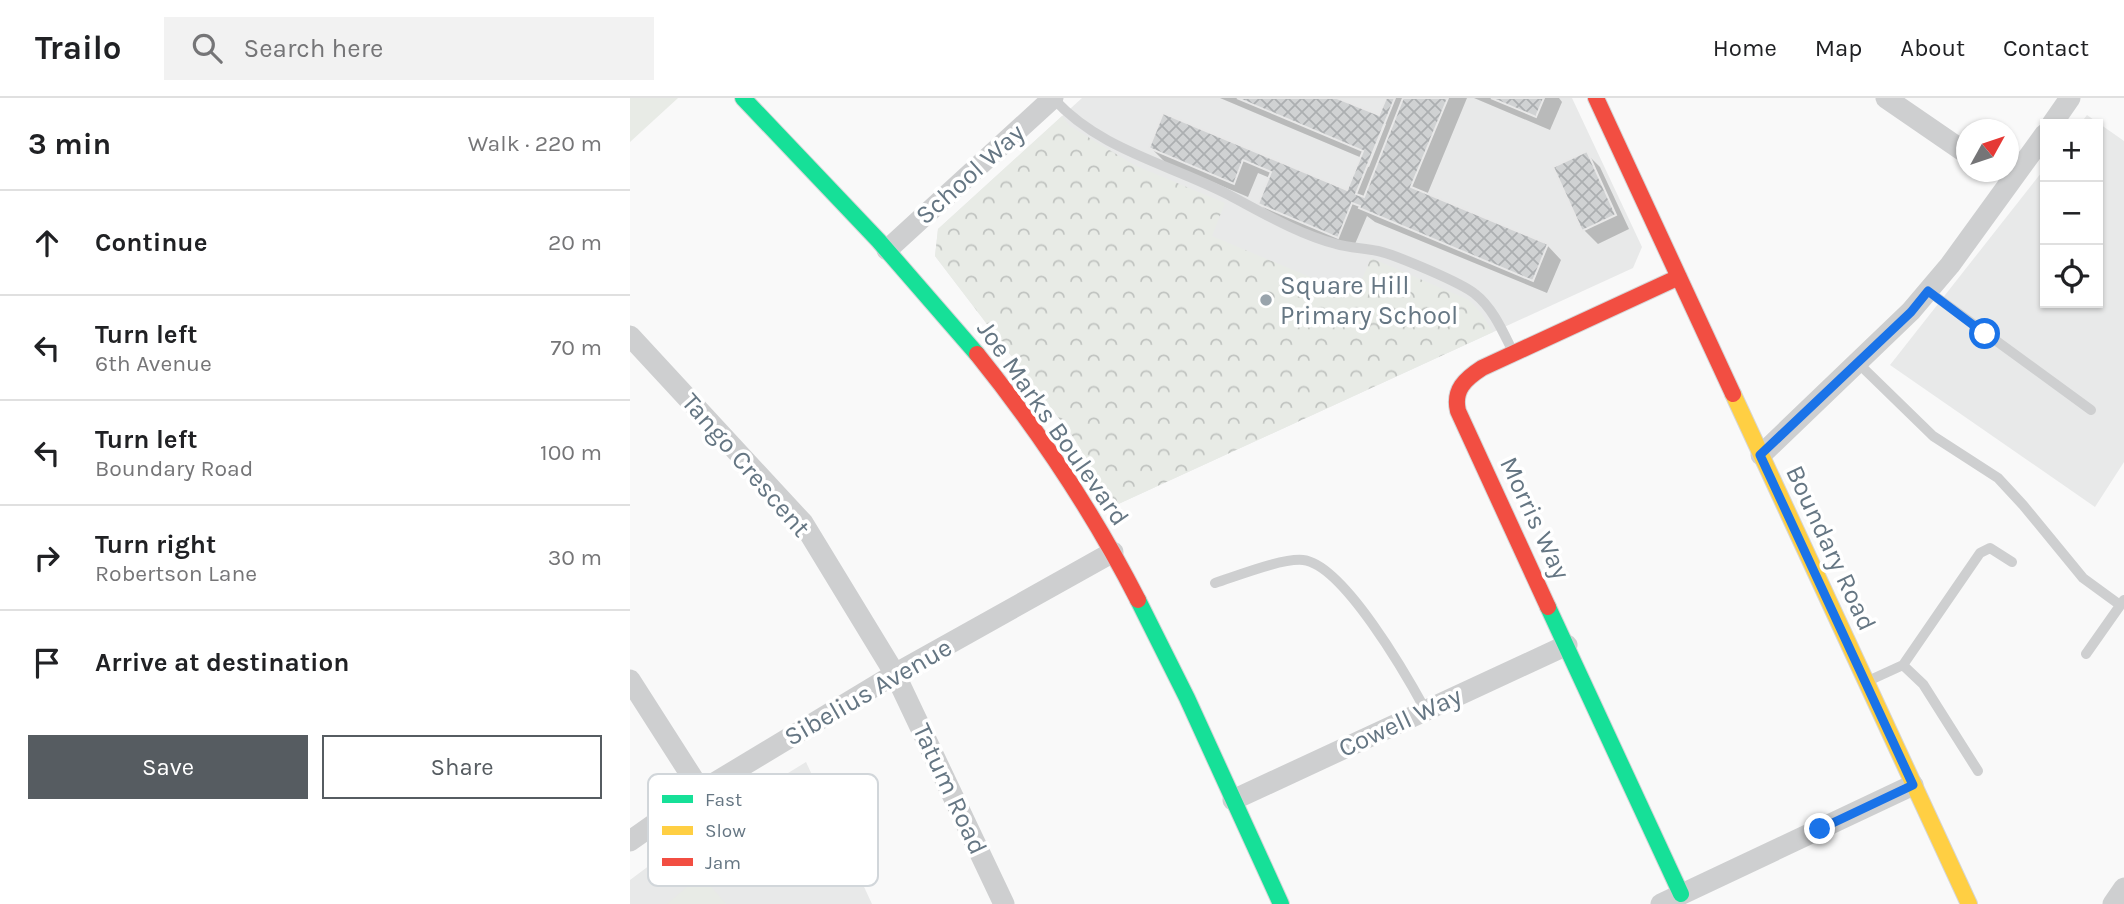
<!DOCTYPE html>
<meta charset="utf-8">
<style>
:root{--surface:#fff;--page:#f2f2f2;--text:#202124;--muted:#757577;--line:#e0e0e0;--accent:#565c61}
body{margin:0;font-family:Karla,sans-serif;background:var(--page);color:var(--text)}
.controls{position:absolute;right:21px;top:21px;display:grid;overflow:hidden;border-radius:0px;box-shadow:0 2px 5px #0004}
.controls button{width:63px;height:63px;display:grid;place-items:center;padding:0;border:0;border-bottom:2px solid var(--line);background:var(--surface);color:var(--text);font:35px sans-serif}
.compass{position:absolute;left:1326px;top:21px;width:63px;height:63px;border-radius:50%;background:var(--surface);box-shadow:0 2px 5px #0004;rotate:50deg}
.stop{position:absolute;width:21px;height:21px;margin:-16px;border:5px solid #1a73e8;border-radius:50%;background:#fff}
.stop.end{background:#1a73e8;border-color:#fff;box-shadow:0 2px 7px #0008}
.list{margin:0;padding:0;list-style:none}
h2{display:flex;justify-content:space-between;align-items:center;height:91px;margin:0;padding:0 28px;font-size:30px}
h2 small{font-size:23px;font-weight:400;color:var(--muted)}
.list li{display:grid;grid-template-columns:46px 1fr auto;gap:21px;align-items:center;box-sizing:border-box;height:105px;padding:0 28px;border-top:2px solid var(--line)}
.list b{display:block;font-size:26px;white-space:nowrap}
.list p{margin:0;font-size:23px;white-space:nowrap;color:var(--muted)}
.list em{font-size:23px;font-style:normal;color:var(--muted)}
.actions{display:flex;gap:14px;padding:21px 28px}
.actions a{flex:1;padding:16px 0;border:2px solid var(--accent);border-radius:0px;text-align:center;font-size:24px;color:var(--accent)}
.actions .main{background:var(--accent);color:#fff}
.icon{flex:none;width:38px;height:38px;fill:none;stroke:currentColor;stroke-width:2;stroke-linecap:round;stroke-linejoin:round}
.map{position:relative;flex:none;width:1494px;height:806px;overflow:hidden}
header{display:flex;align-items:center;gap:42px;box-sizing:border-box;height:98px;padding:0 35px;background:var(--surface);border-bottom:2px solid var(--line)}
header strong{font-size:33px}
nav{display:flex;gap:38px;margin-inline-start:auto;font-size:24px}
.search{width:490px;height:63px;background:var(--page);display:flex;align-items:center;gap:18px;box-sizing:border-box;padding:0 24px;border-radius:0px;color:var(--muted);font-size:26px}
main{display:flex}
aside{flex:1;background:var(--surface)}
.map>svg:first-child{display:block}
.built{fill:#e8e9e9}
.grass{fill:#e8ebe6}
.park{fill:url(#park-crowns)}
.shadow{fill:#0003;fill-rule:evenodd}
.building{fill:url(#building-cross-hatch);stroke:#e8e8e8;stroke-width:2}
.lines{fill:none;stroke-linecap:round;stroke-linejoin:round}
.fast-casing{stroke:#d5d6d7;stroke-width:18}
.slow-casing{stroke:#d5d6d7;stroke-width:18}
.jam-casing{stroke:#d5d6d7;stroke-width:18}
.lane{stroke:#cecfd0;stroke-width:10}
.street{stroke:#cecfd0;stroke-width:21}
.fast{stroke:#16e098;stroke-width:16}
.slow{stroke:#ffcf43;stroke-width:16}
.jam{stroke:#f24e42;stroke-width:16}
.route{stroke:#1a73e8;stroke-width:9}
.poi-dot{fill:#99a4ac;stroke:#fff;stroke-width:2.5}
.labels{text-anchor:middle;dominant-baseline:central;stroke-width:7;stroke-linejoin:round;paint-order:stroke}
.street-label{font-size:26px;fill:#657683;stroke:#fff}
.poi-label{font-size:26px;fill:#657683;stroke:#fff;text-anchor:start}
.key{fill:#fff;stroke:#d1d6da;stroke-width:2}
.key-label{font-size:19px;fill:#657683}
</style>
<header>
<strong>Trailo</strong>
<div class="search"><svg class="icon" aria-label="search" viewBox="0 0 24 24"><circle cx="10" cy="10" r="6"/><path d="M15 15l6 6"/></svg>Search here</div>
<nav><a>Home</a><a>Map</a><a>About</a><a>Contact</a></nav>
</header>
<main>
<aside>
<h2>3 min<small>Walk · 220 m</small></h2>
<ul class="list">
<li><svg class="icon" aria-label="ahead" viewBox="0 0 24 24"><path d="M12 20V5M6 11l6-6 6 6"/></svg><div><b>Continue</b></div><em>20 m</em></li>
<li><svg class="icon" aria-label="left" viewBox="0 0 24 24"><path d="M17 20v-9H6M10 6l-5 5 5 5"/></svg><div><b>Turn left</b><p>6th Avenue</p></div><em>70 m</em></li>
<li><svg class="icon" aria-label="left" viewBox="0 0 24 24"><path d="M17 20v-9H6M10 6l-5 5 5 5"/></svg><div><b>Turn left</b><p>Boundary Road</p></div><em>100 m</em></li>
<li><svg class="icon" aria-label="right" viewBox="0 0 24 24"><path d="M7 20v-9h11M14 6l5 5-5 5"/></svg><div><b>Turn right</b><p>Robertson Lane</p></div><em>30 m</em></li>
<li><svg class="icon" aria-label="arrive" viewBox="0 0 24 24"><path d="M6 21V4h12l-3 4 3 4H6"/></svg><div><b>Arrive at destination</b></div></li>
</ul>
<div class="actions"><a class="main">Save</a><a>Share</a></div>
</aside>
<div class="map">
<svg width="1494" height="806" viewBox="0 0 1494 806">
<defs>
<pattern id="park-crowns" width="20" height="18" patternUnits="userSpaceOnUse" patternTransform="scale(1.75)"><rect width="20" height="18" fill="#e8ebe6"/><path d="M2 6a3 3 0 1 1 6 0M12 15a3 3 0 1 1 6 0" fill="none" stroke="#c0c3c0"/></pattern>
<pattern id="building-cross-hatch" width="8" height="8" patternUnits="userSpaceOnUse" patternTransform="scale(1.75)"><rect width="8" height="8" fill="#d0d2d3"/><path d="M0 0l8 8M0 8l8-8" fill="none" stroke="#acafb1"/></pattern>
</defs>
<rect width="100%" height="100%" fill="#f9f9f9"/>
<path class="built" d="M452,0H942L1012,149L1003,170L484,408L444,340L305,158L308,131Z
M1457,17L1494,43V364L1465,409L1260,267L1415,70V205H1468V26H1450Z
M176,664L242,806H0V782L72,728Z"/>
<path class="grass" d="M0,0H48L0,44Z
M71,777L96,806H37Z"/>
<path class="park" d="M432,18L440,28L504,67L595,105L582,138L725,198L741,160L839,202L851,215L863,234L484,408L444,340L305,158L308,131Z"/>
<path class="shadow" d="M590,0H703L750,20L758,0H837L797,97L917,147L931,162L917,195L745,124L737,118L722,153L644,120L630,106L640,80L628,75L618,99L535,64L521,50L534,17L718,94L732,60ZM752,26H756L739,69L736,68Z
M844,0H929L932,4L920,32Z
M956,55L970,69L999,131L968,146L954,132Z"/>
<path class="building" d="M607,0H707L749,17L756,0H765L726,96L734,99L773,0H818L781,89L918,146L903,183L729,110L730,108L722,105L708,140L628,106L641,74L613,62L604,86L519,50L533,15L717,92L733,53Z
M861,0H914L906,19Z
M957,53L986,117L952,133L923,69Z"/>
<g class="lines">
<g class="fast-casing">
<path id="fast" d="M113,0L248,142L347,256
M508,502L557,600L651,806
M918,509L1051,796"/>
</g>
<g class="slow-casing">
<path id="slow" d="M1103,296L1339,806"/>
</g>
<g class="jam-casing">
<path id="jam" d="M966,0L1103,296
M347,256C409,333 463,414 508,502
M918,509L828,313C823,292 835,281 852,270L1049,179"/>
</g>
<path class="lane" d="M423,0C469,52 540,66 599,97C633,115 668,136 706,146C719,150 734,150 748,153C766,157 832,185 845,196C863,210 873,234 883,254
M1298,193L1461,312
M1228,265L1303,338L1368,380L1393,407L1453,480L1490,507
M585,485C607,478 652,460 673,462C713,466 777,578 796,613
M1456,556L1494,502
M1238,583L1273,567
M1348,673L1293,586L1273,567L1350,455L1360,450L1382,464"/>
<path class="street" d="M1256,0L1336,55
M1422,26L1440,0
M257,152L423,0
M0,238L173,425L265,576L374,806
M1131,357L1281,213L1320,167L1415,36
M0,582L71,693
M603,702L937,547
M0,743L71,693L265,576L483,454
M1031,806L1283,687
M1483,806L1494,790"/>
<use href="#fast" class="fast"/>
<use href="#slow" class="slow"/>
<use href="#jam" class="jam"/>
</g>
<g class="lines">
<path class="route" d="M1190,731L1283,687L1130,357L1281,214L1298,193L1355,236"/>
</g>
<circle class="poi-dot" cx="636" cy="202" r="7"/>
<g class="labels">
<g class="street-label">
<text transform="translate(340 76) rotate(-42)">School Way</text>
<text transform="translate(423 325) rotate(55)">Joe Marks Boulevard</text>
<text transform="translate(116 367) rotate(49)">Tango Crescent</text>
<text transform="translate(905 420) rotate(65)">Morris Way</text>
<text transform="translate(1201 450) rotate(65)">Boundary Road</text>
<text transform="translate(238 594) rotate(-30)">Sibelius Avenue</text>
<text transform="translate(770 624) rotate(-25)">Cowell Way</text>
<text transform="translate(320 691) rotate(65)">Tatum Road</text>
</g>
<g class="poi-label">
<text x="650" y="187">Square Hill<tspan x="650" dy="30">Primary School</tspan></text>
</g>
</g>
<rect x="18" y="676" width="230" height="112" rx="10" class="key"/>
<rect x="32" y="697" width="31" height="8" fill="#16e098"/>
<rect x="32" y="728" width="31" height="9" fill="#ffcf43"/>
<rect x="32" y="760" width="31" height="8" fill="#f24e42"/>
<g class="key-label">
<text x="75" y="708">Fast</text>
<text x="75" y="739">Slow</text>
<text x="75" y="771">Jam</text>
</g>
</svg>
<div class="controls">
<button>+</button>
<button>−</button>
<button><svg class="icon" aria-label="locate" viewBox="0 0 24 24"><circle cx="12" cy="12" r="6"/><path d="M12 2v4M12 18v4M2 12h4M18 12h4"/></svg></button>
</div>
<svg class="compass" viewBox="-18 -18 36 36"><path d="M0-13l5 13h-10z" fill="#e53935"/><path d="M0 13l5-13h-10z" fill="#757577"/></svg>
<div class="stop" style="left:1355px;top:236px"></div>
<div class="stop end" style="left:1190px;top:731px"></div>
</div>
</main>
